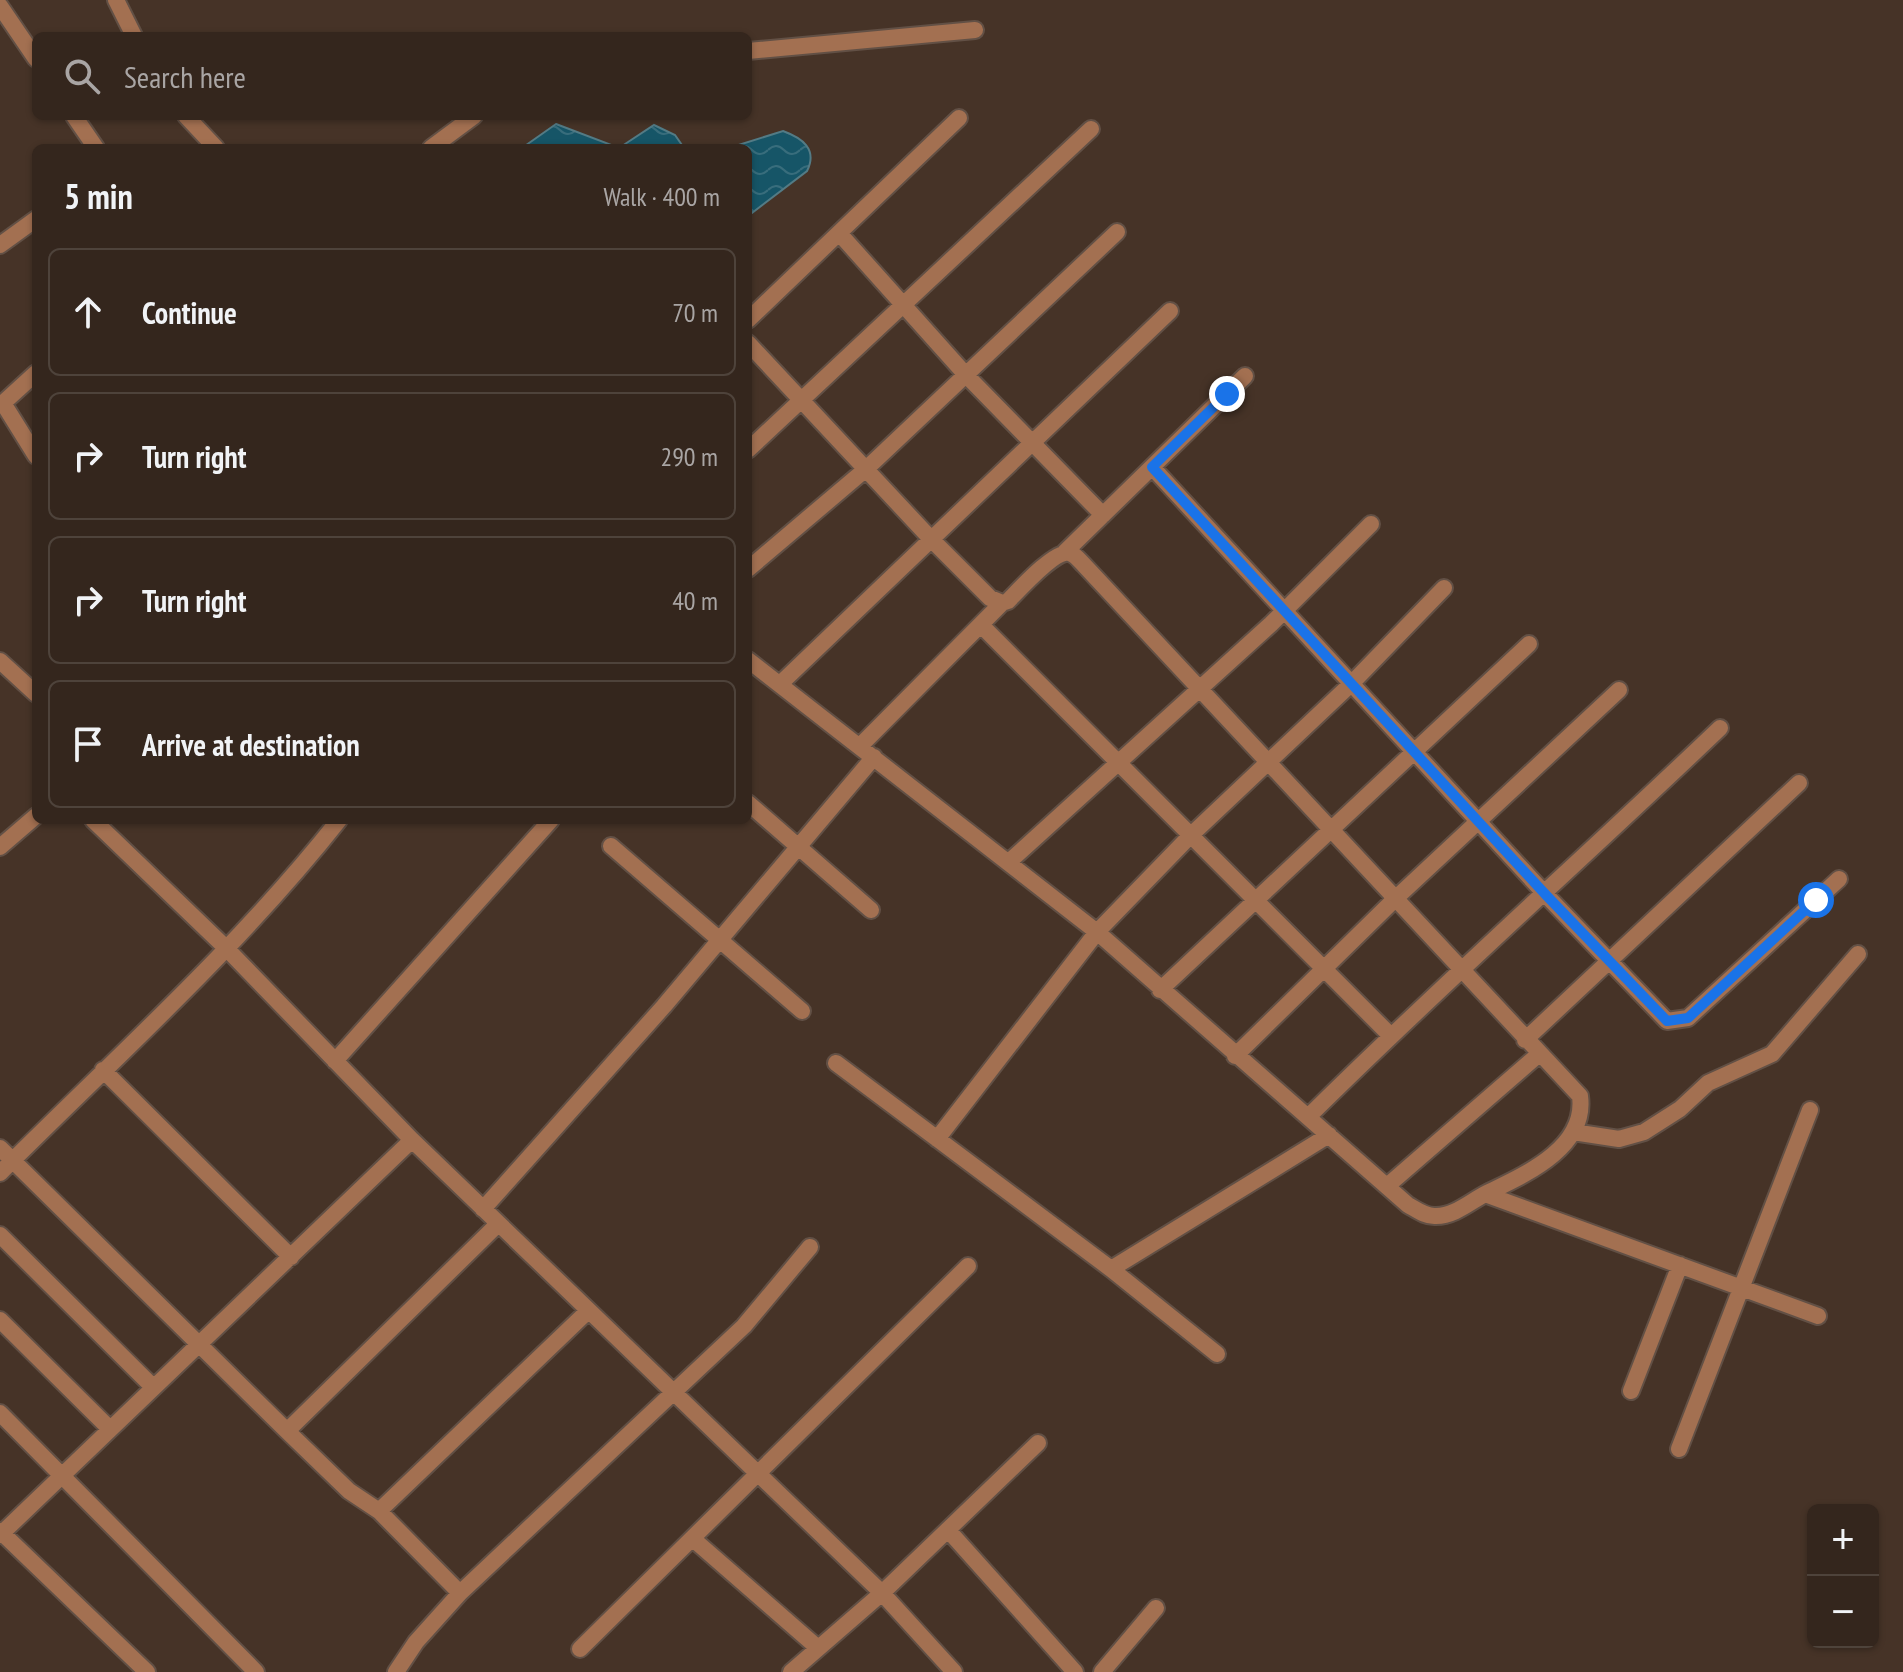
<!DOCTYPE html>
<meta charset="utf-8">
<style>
:root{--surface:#34261d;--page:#3f322a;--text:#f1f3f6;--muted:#a9a5a4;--line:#4e433b}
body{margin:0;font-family:"PT Sans Narrow",sans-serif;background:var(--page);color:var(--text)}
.controls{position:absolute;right:24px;bottom:24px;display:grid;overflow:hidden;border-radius:12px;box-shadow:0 2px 6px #0004}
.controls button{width:72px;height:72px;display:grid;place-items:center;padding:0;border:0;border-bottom:2px solid var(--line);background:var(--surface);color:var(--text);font:40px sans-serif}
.stop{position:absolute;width:24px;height:24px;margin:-18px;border:6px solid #1a73e8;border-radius:50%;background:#fff}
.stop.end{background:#1a73e8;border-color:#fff;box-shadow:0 2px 8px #0008}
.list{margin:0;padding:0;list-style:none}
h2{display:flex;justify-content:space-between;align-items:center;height:104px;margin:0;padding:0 32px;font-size:34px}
h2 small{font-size:26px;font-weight:400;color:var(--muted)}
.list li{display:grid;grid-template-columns:52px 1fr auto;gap:24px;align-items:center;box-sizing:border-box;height:128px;margin:0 16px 16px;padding:0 16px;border:2px solid var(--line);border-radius:12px}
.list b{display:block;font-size:30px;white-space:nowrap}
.list em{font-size:26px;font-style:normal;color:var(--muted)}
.icon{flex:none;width:44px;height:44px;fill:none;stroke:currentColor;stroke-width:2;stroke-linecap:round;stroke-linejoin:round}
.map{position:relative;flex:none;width:1903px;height:1672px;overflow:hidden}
.search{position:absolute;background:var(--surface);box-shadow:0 2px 6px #0004;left:32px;top:32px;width:720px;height:88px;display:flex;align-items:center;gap:20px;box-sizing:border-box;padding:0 28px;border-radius:12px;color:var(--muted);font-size:30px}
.panel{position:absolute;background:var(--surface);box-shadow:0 2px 6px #0004;left:32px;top:144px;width:720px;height:680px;border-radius:12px}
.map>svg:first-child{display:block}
.water{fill:url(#water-waves);stroke:#537b85;stroke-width:2}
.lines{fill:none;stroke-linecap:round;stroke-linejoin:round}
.minor-casing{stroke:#625045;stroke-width:20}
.minor{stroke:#a37051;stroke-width:16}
.route{stroke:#1a73e8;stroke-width:10}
</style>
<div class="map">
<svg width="1903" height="1672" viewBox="0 0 1903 1672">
<defs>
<pattern id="water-waves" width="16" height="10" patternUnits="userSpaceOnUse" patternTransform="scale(2)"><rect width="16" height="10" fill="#165567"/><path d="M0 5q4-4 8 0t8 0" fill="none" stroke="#386d7c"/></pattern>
</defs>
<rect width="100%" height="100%" fill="#463327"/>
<path class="water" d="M556,124L619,148L654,125L675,135L684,148H522Z
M783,131C802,138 818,149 807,171L748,216V148H729Z"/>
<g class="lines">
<g class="minor-casing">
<path id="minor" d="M116,0L134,36
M0,6L36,59
M748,51L975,30
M74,116L96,148
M186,116L216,148
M431,148L474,116
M839,233L966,375L1103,515
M0,245L36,219
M748,320L959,118
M748,343L931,539L990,598L1002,603L1008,601C1018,591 1055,550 1069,553C1075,554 1080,561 1084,565L1580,1096C1587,1148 1524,1175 1487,1193C1471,1201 1455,1216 1436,1216C1426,1217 1417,1210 1408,1205L1097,932L748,660
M36,373L3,403L36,456
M748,450L1091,129
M1152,467L1546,895L1667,1021L1688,1018L1839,879
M1065,552L1245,376
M748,569L866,469L1117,232
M982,626L1390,1035
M0,661L36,694
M780,684L1170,311
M860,746L1002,603
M748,803L871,910
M93,820L226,948L412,1140L882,1593L954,1672
M611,846L802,1011
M0,847L36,816
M1010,861L1271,624L1371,524
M1160,990L1529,644
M1525,1040L1799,783
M1235,1056L1396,898L1619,690
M335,1061L551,820
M836,1063L1111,1269L1329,1135
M103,1070L291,1257
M1308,1117C1442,984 1583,859 1720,728
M1573,1132L1619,1139L1644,1132L1680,1109L1708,1083L1772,1054L1858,954
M937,1139L1097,932L1190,836L1351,684L1444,588
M0,1148L287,1431L349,1491L379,1511L460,1593
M0,1173C115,1058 238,948 339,820
M1387,1186L1538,1055
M1485,1194L1818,1316
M483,1209L664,1006L874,757
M0,1235L153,1387
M1111,1269L1217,1354
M0,1320L109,1428
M1631,1391L1680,1265
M0,1413L256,1672
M287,1431L498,1224
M1679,1449L1810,1110
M379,1511L588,1311
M948,1530L1075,1672
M0,1531L147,1672
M0,1535L412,1140
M693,1539L818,1648
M580,1649L968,1266
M396,1672L416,1642L460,1593L744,1326L810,1247
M791,1672L882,1593L1038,1443
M1102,1672L1156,1608"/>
</g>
<use href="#minor" class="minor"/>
</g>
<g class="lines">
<path class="route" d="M1227,394L1152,467L1546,895L1667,1021L1688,1018L1816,900"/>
</g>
</svg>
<div class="controls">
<button>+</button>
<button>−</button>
</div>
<div class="stop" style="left:1816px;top:900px"></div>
<div class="stop end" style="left:1227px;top:394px"></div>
<div class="search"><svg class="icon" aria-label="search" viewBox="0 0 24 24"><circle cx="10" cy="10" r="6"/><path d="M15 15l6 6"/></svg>Search here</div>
<section class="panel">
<h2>5 min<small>Walk · 400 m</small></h2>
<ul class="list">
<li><svg class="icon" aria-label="ahead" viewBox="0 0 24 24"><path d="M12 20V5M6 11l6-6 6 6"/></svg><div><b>Continue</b></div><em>70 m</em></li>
<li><svg class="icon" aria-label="right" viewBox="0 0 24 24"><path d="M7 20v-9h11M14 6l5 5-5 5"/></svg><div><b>Turn right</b></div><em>290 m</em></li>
<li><svg class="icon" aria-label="right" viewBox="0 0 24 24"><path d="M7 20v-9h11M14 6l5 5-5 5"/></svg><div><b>Turn right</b></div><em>40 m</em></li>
<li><svg class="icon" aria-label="arrive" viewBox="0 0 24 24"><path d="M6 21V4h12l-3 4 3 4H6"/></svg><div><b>Arrive at destination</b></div></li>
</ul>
</section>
</div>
